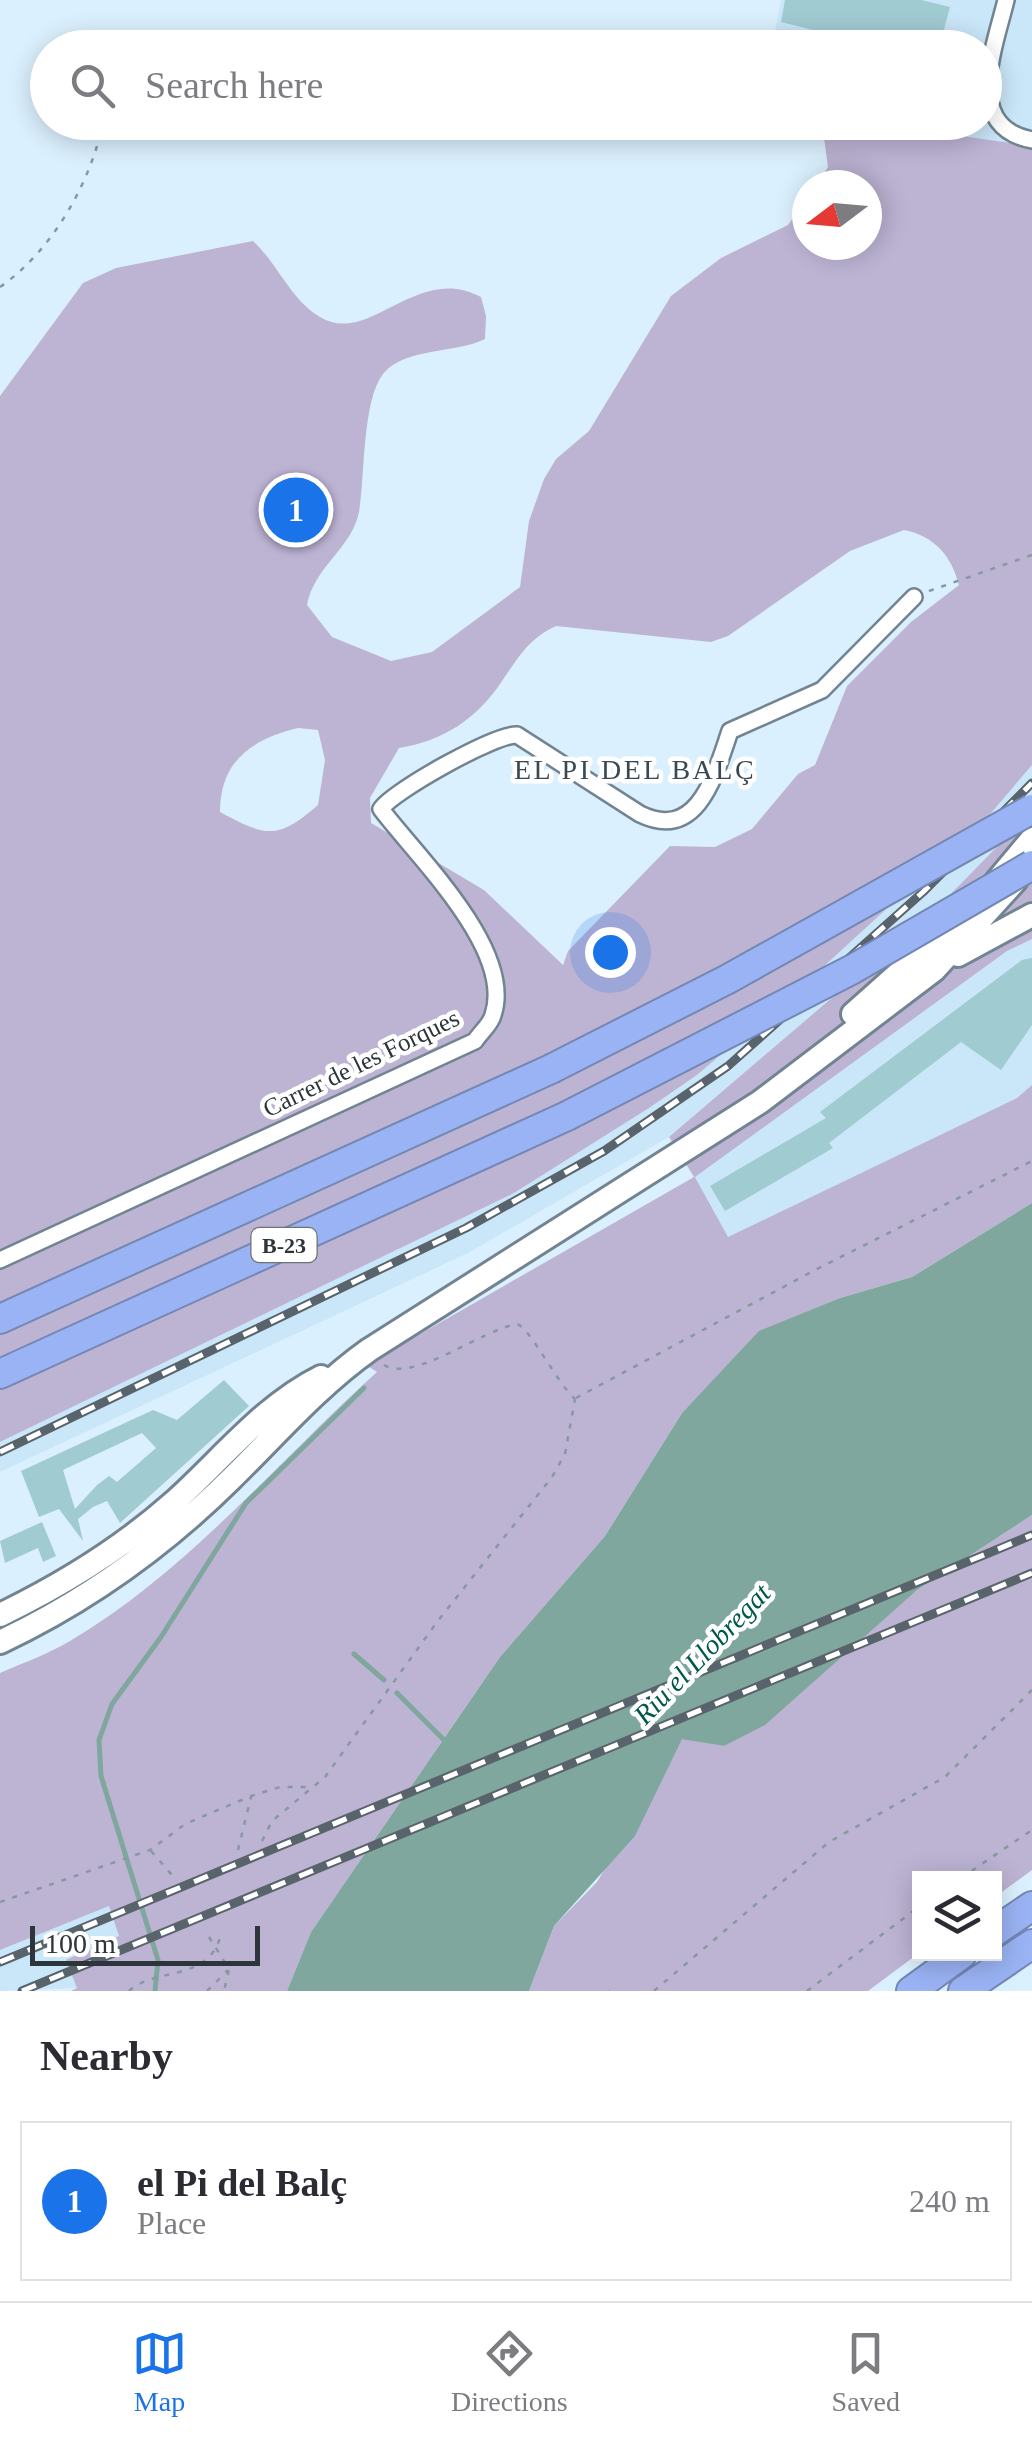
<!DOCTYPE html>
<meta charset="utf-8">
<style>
:root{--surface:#fff;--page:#f2f2f3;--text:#2b2b33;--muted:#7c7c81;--line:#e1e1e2;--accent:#1a73e8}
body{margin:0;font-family:"Times New Roman",serif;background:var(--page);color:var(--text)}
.controls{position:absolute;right:30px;bottom:30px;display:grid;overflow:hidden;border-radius:0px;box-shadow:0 5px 25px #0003}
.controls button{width:90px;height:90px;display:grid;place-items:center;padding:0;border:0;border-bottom:2px solid var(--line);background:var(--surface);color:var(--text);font:50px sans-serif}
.compass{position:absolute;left:792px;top:170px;width:90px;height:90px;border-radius:50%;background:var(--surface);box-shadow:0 5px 25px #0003;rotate:254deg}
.scale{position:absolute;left:30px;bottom:25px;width:230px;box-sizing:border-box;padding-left:10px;border:5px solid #2d353a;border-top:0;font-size:28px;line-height:35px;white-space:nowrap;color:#2d353a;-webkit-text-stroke:8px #fff;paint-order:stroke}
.you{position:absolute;left:610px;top:952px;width:35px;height:35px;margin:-25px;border:8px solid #fff;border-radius:50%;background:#1a73e8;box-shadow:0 0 0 15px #1a73e833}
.badge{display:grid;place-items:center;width:65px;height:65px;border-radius:50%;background:var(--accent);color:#fff;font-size:32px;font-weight:700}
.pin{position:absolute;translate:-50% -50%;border:5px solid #fff;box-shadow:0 2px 10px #0006}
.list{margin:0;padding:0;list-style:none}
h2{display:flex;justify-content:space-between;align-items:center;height:130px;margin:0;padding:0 40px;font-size:42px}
h2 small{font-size:32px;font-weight:400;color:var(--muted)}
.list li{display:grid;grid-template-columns:65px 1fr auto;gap:30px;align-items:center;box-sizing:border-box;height:160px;margin:0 20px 20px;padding:0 20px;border:2px solid var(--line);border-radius:0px}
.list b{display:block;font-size:38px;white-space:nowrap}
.list p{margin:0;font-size:32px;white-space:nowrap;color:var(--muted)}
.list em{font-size:32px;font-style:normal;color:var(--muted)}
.icon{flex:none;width:55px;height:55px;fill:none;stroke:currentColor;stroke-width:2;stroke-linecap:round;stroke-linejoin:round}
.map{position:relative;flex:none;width:1032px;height:1991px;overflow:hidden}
.search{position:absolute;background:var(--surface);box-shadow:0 5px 25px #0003;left:30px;right:30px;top:30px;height:110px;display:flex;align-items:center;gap:25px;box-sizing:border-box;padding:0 35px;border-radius:55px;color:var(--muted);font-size:38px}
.sheet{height:310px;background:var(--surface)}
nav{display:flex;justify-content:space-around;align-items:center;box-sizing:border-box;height:140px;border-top:2px solid var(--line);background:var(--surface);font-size:28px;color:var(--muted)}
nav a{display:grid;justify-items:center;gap:5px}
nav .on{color:var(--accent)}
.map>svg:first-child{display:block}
.built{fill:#cae6f9}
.green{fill:#bdb4d4;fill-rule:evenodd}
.water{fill:#7fa79d}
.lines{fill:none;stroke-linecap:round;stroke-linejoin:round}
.stream{stroke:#7fa79d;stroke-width:5}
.building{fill:#a0cbd1;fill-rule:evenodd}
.street-casing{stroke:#728491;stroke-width:20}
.secondary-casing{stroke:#728491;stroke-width:28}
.highway-casing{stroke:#7487b3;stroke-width:32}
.path{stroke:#8897a0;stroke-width:2.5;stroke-dasharray:5 8;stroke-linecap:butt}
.street{stroke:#fff;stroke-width:15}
.secondary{stroke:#fff;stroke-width:22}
.highway{stroke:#9ab3f4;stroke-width:28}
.rail-casing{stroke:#58636b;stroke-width:9}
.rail{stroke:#fff;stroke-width:5;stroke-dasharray:15;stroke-linecap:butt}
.highway-bridge-casing{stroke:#7487b3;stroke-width:32;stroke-linecap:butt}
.highway-bridge{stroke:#9ab3f4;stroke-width:28}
.labels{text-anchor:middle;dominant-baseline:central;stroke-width:9;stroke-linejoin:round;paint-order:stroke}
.shield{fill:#fff;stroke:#6c7275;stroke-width:2.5}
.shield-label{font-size:22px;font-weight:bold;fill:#2d353a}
.street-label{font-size:25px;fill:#2d353a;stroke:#fff}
.neighbourhood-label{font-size:28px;letter-spacing:2.5px;fill:#384955;stroke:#fff}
.water-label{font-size:28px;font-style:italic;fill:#00584a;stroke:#fff}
</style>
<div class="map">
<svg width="1032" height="1991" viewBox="0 0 1032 1991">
<rect width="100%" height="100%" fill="#dbf0fe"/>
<path class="built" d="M781,0H1032V146L871,123L984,122V48L784,47L775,31Z
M1032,765V811L937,908L669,1137L468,1253L0,1472V1442L514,1193L649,1108L697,1075L821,969L992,812Z
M1032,939V1085L1017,1098L728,1238L695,1176L1007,951Z
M110,1905L119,1936L77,1988L0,1991V1950Z"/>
<path class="green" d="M822,123H871L1032,146V765L992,812L821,969L697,1075L649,1108L514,1193L0,1442V396L83,283L116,268L253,241C278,264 290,299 320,317C369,347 417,262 481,297L486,316L485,339C455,354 405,347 383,374C362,401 365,477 359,512C352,548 314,567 307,605L332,637L391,661L432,652L520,587L529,521L544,479L556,459L589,431L671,296L721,258L788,225L807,198V245H867V185H816L828,167ZM904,530C934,536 951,555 959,585L911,622L847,686L815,765L798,774L752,829L715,847L670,846L568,951L563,965L484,890L371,823L370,798L399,748C443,741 477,719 502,681C518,658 529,638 556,626L711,642L728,636L850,551ZM298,728L318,730L325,760L318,805C278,840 266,837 220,812C220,761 252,739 298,728Z
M1032,811V939L1007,951L695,1177L728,1237L1017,1098L1032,1085V1203L912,1277L840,1298L759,1332L682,1413L605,1536L500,1657L311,1932L287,1991H71L77,1988L66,1960L119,1936L109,1906L0,1950V1673C23,1663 48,1654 70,1641C187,1572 277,1462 377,1372L366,1365L694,1177L669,1137L937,908Z
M1032,1515V1870L995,1897L994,1878H920L919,1953L868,1991H529L554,1926L597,1882L682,1738L724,1746L917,1590Z"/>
<path class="water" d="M1032,1203V1515L917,1590L765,1725L724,1746L682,1739L635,1836L554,1926L529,1991H287L311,1932L500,1657L605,1536L682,1413L759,1331L840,1298L912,1277Z"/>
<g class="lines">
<path class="stream" d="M354,1654L384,1680
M397,1693L445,1741
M155,1991L158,1960L101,1776L99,1740L112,1704L161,1637L246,1503L364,1388"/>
</g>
<path class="building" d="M785,0H921L950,7L939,48H830L833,35L781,22Z
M1032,958V1025L1001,1070L961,1042L829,1143L833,1148L725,1211L710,1186L826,1118L820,1112L1022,960Z
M224,1380L249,1406L120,1523L107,1501L93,1507L78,1519L83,1541L59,1509L39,1517L21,1471L153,1410L177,1420ZM142,1433L156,1448L117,1482L109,1476L97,1485L75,1509L63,1470Z
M42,1522L56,1556L43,1562L38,1548L5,1563L0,1541Z"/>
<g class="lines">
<g class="street-casing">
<path id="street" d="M1006,0C995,46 962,127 1032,140
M0,1260L475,1041C480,1033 491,1024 493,1015C515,950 417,857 381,809C393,791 495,734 517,735L640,814C698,842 715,775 730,731L822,690L914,597"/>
</g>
<g class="secondary-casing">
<path id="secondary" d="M996,882L1032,839
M958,955L1032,915
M853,1014L971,909
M0,1615C64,1584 121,1549 174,1502C221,1460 263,1406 321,1377
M0,1642C87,1601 161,1548 230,1480C275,1436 317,1387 369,1350L760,1102L934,970L1016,880"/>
</g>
<g class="highway-casing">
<path id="highway" d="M0,1319L551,1069
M0,1374L567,1116
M994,1932L1032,1906
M911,1991L962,1954
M963,1991L1032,1944"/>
</g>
<path class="path" d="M0,287C51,252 91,183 103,122
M929,591L1032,555
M384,1365C414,1383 481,1330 517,1324C530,1328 557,1383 575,1399
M576,1398L815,1270L1032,1161
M262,1841L272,1821L325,1777L437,1622L552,1477L565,1454L575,1399
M238,1850L251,1797
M151,1851L172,1875
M961,1878L1032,1830
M0,1902L150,1850L185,1824L251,1796L280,1787H306
M209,1937L229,1969L224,1991
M129,1991C157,1966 209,1983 221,1934
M207,1991L228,1970
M609,1991H610
M654,1991L829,1842L945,1777L1032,1690
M807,1991L920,1906"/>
<use href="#street" class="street"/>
<use href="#secondary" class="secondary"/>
<use href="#highway" class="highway"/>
<g class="rail-casing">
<path id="rail" d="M0,1452L466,1228L604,1151L728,1066L923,892L1032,783
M0,1962L1032,1535
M22,1991L1032,1573"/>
</g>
<use href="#rail" class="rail"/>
<g class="highway-bridge-casing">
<path id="highway-bridge" d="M551,1069L728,979L1032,809
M567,1116L853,969L1032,865"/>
</g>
<use href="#highway-bridge" class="highway-bridge"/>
</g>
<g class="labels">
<rect class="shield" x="251.5" y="1228" width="65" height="34" rx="8"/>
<g class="shield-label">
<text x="284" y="1245">B-23</text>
</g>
<g class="street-label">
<text transform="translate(361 1063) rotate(-26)">Carrer de les Forques</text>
</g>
<g class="neighbourhood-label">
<text x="635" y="769">EL PI DEL BALÇ</text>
</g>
<g class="water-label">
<text transform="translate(702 1654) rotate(-46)">Riu el Llobregat</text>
</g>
</g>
</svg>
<div class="controls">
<button><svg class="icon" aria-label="layers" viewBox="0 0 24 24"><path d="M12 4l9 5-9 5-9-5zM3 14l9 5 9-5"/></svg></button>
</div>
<svg class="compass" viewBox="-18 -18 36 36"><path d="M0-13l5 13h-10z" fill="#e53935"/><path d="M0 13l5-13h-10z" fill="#7c7c81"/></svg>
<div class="scale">100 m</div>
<div class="you"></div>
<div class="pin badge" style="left:296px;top:510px">1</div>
<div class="search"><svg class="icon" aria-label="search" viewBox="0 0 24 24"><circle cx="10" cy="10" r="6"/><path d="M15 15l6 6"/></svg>Search here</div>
</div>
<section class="sheet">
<h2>Nearby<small></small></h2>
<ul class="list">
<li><span class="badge">1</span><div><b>el Pi del Balç</b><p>Place</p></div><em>240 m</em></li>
</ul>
</section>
<nav>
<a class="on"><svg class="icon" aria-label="map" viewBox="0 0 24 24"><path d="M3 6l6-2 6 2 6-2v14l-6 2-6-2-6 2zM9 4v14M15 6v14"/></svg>Map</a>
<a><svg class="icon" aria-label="directions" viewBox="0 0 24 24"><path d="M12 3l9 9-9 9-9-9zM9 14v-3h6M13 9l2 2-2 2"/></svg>Directions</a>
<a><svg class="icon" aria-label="saved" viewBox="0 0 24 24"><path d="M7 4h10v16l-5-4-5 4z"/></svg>Saved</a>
</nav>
